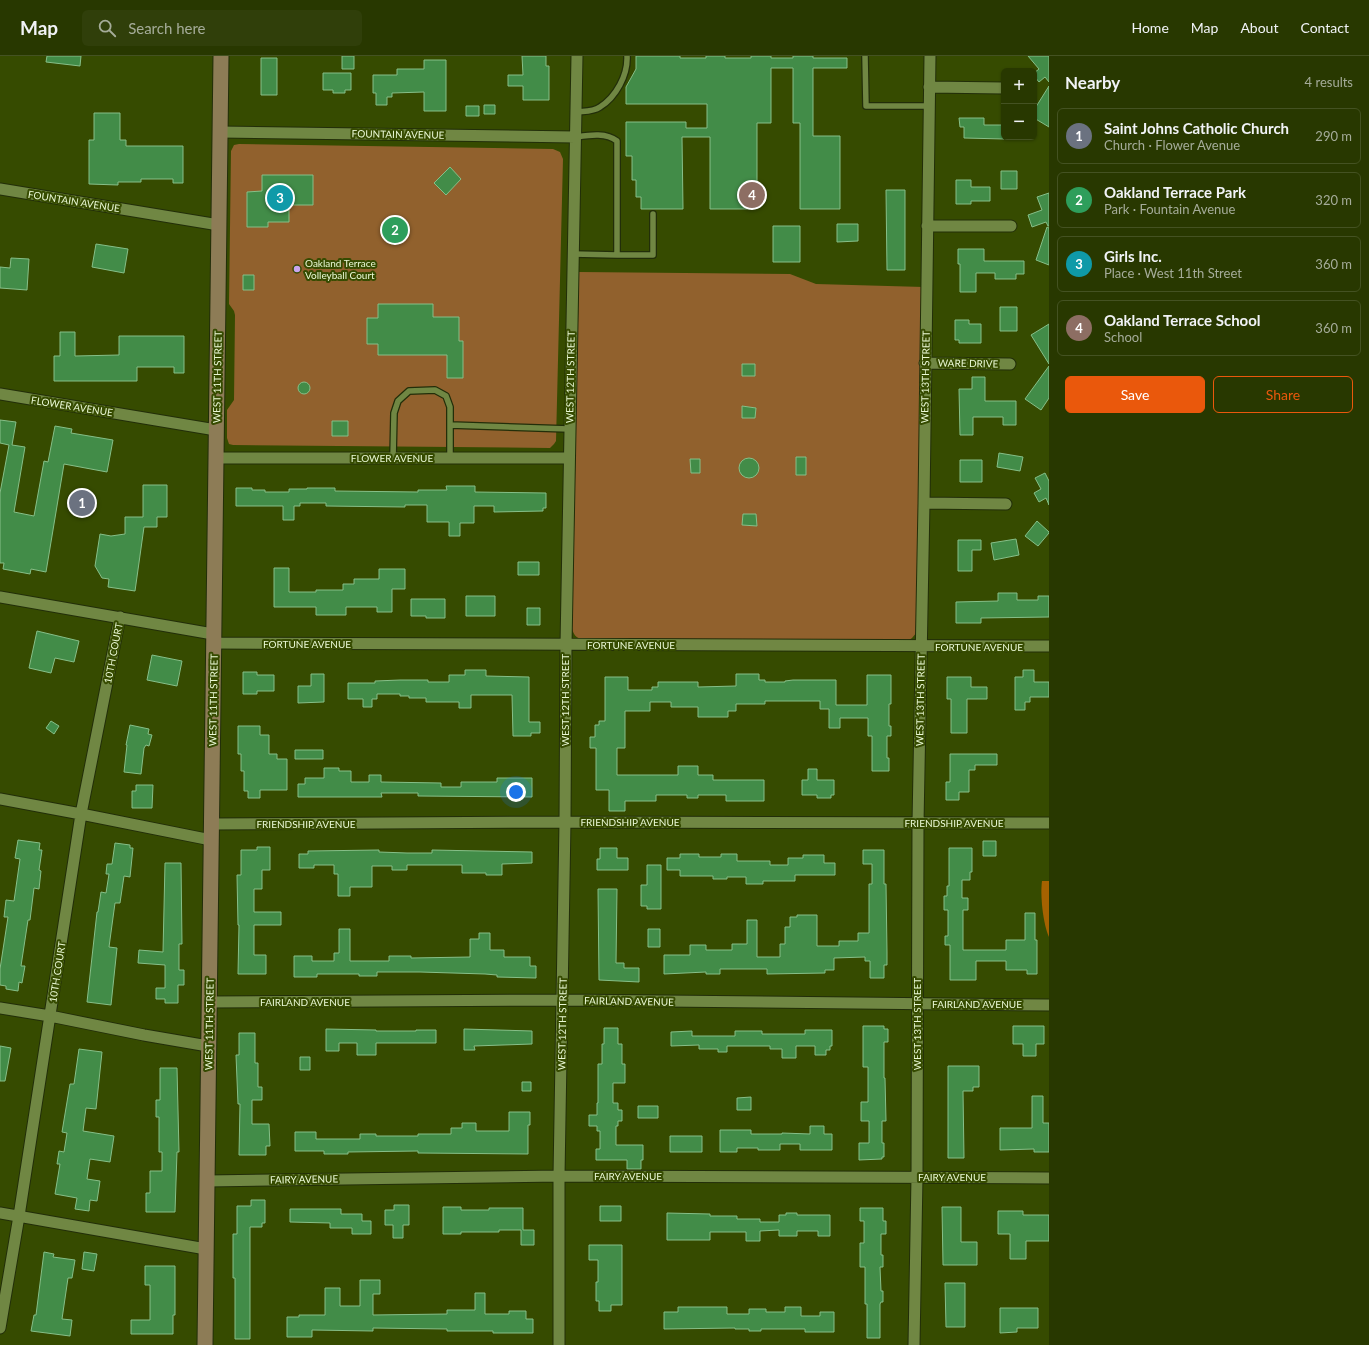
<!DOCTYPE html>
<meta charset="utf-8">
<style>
:root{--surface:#283800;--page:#303f0a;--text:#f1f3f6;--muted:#a5ac99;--line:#445222;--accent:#ea580c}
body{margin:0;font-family:Lato,sans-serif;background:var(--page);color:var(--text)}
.controls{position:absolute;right:12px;top:12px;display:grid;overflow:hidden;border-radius:6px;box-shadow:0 1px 3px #0004}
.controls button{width:36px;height:36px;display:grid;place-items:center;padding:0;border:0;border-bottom:1px solid var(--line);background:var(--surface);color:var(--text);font:20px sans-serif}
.you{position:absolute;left:516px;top:736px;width:14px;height:14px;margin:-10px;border:3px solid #fff;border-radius:50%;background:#1a73e8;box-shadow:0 0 0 6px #1a73e833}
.badge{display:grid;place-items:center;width:26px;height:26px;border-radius:50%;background:var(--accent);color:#fff;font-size:13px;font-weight:700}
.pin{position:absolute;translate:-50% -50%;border:2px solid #fff;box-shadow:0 1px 4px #0006}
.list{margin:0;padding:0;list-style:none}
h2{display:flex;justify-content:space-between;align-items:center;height:52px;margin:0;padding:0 16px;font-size:17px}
h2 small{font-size:13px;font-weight:400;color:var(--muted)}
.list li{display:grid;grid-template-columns:26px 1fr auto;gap:12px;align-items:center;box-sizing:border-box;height:56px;margin:0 8px 8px;padding:0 8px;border:1px solid var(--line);border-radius:6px}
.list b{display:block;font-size:15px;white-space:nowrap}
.list p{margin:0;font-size:13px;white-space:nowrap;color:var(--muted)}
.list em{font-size:13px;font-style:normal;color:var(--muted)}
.actions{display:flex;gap:8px;padding:12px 16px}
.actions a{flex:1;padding:9px 0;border:1px solid var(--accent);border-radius:6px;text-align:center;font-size:14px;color:var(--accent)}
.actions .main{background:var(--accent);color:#fff}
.icon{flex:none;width:22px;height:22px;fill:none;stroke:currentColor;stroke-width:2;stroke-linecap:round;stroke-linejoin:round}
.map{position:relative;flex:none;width:1049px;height:1289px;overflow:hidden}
header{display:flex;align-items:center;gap:24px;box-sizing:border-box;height:56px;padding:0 20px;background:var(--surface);border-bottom:1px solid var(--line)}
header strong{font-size:19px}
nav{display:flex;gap:22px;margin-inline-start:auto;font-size:14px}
.search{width:280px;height:36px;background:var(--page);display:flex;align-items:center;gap:10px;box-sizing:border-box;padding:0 14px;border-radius:6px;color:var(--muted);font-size:15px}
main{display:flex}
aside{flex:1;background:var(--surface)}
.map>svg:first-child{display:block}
.green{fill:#91612d}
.forest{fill:#a56200}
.building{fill:#428c48;stroke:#86bf88}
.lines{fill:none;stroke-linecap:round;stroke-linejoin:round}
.service-casing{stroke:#222e09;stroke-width:8}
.minor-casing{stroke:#222e09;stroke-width:13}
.secondary-casing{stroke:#222e09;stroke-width:17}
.service{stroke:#708743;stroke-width:5.5}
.minor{stroke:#708743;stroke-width:11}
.secondary{stroke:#8d7c56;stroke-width:15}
.poi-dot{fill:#c8a6ef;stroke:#364b00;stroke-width:1.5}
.labels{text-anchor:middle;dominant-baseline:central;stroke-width:4;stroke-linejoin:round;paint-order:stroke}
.street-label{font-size:10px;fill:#eaf9d5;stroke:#364b00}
.poi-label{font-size:10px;fill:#eaf9d5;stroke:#364b00;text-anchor:start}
</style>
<header>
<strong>Map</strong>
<div class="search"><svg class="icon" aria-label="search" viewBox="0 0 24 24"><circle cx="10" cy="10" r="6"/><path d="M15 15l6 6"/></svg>Search here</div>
<nav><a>Home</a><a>Map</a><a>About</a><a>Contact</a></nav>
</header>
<main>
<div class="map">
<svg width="1049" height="1289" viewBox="0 0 1049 1289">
<rect width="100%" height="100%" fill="#364b00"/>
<path class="green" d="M239,88L553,93L560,96L563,103L556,385L554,388L550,392L233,389L229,388L227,382V354L234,344L235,259L234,255L229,248L231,95L234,89Z
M579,216L790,218L816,228L924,231L917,576L912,582L909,584L753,585L582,583C576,582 573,578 572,572Z"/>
<path class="forest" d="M1042,825H1049V881C1043,868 1040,839 1042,825Z"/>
<path class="building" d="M47,0H81L80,10L46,6Z
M342,0H354V13H342Z
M522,0H546V10H549V44H523V30H508V19H523Z
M636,0H680V2H706V0H725V2H751V0H771V2H793V0H813V2H847V12H813V80H840V153H800V67H793V12H771V67H757V137H753V153H710V81H682L683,153H641V141H636V124H632V100H626V66H686V72H707V48H626V31L636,13Z
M1028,0H1049V26L1045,21L1039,26L1034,20V17L1039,13Z
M261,2H277V39H261Z
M424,4H446V55H424V36L392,37V41H387V49H376V37H373V19H397V13H424Z
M323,17H351V34H345V37H333V34H323Z
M1049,30V71L1034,62V54Z
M484,49H495V58H484Z
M466,50H479V60H466Z
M94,57H120V84H126V90H183V127H173V123H141V126H118V129L89,128V84H94Z
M959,62H984V69H1004V83L964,82V71H960Z
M450,111L461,123L446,139L434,127Z
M1001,115H1017V133H1001Z
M262,119H313V149H289V166H268V171H247V136L262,135Z
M956,124H971V131H990V145H971V148H956Z
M886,134H905V214H887Z
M1049,137V170H1048L1046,166L1032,171L1028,159L1042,154L1037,141Z
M837,168H858V185L837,186Z
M773,170H800V206H773Z
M1047,171L1049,172V209L1036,204Z
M96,188L128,193L124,217L92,211Z
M958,193H984V205H1024V218H1016V223H995V217H976V236H960V208H958Z
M11,202L29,203L27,234L0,232V211L10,212Z
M243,219H254V234H243Z
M378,248H433V261H459V285H463V322H447V299H378V288H367V262H378Z
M1000,251H1017V275H1000Z
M955,264H969V268H981V287H959V284H955Z
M1049,268V308L1031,279Z
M60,276H75V300L119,299V280H184V317H174V311H137V325H54V300H60Z
M742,308H755V320H742Z
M1049,310V342L1041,354L1025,343Z
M972,321H985V345H1016V369H1003V361H973V379H960L959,333H972Z
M298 332a6 6 0 1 1 12 0a6 6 0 1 1-12 0Z
M742,350L756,352L755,362H742Z
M0,364L16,366L12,389L25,391L14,456L34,460L44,405L48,406L55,370L72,373L71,377L113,384L107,416L64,408L46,516L31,513L30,518L3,513L4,507H0V437L9,389L0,387Z
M332,365H348V380H332Z
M999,397L1023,401L1020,415L997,411Z
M796,401H806V419H796Z
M739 412a10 10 0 1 1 20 0a10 10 0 1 1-20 0Z
M690,403H700V417H691Z
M960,404H982V426H960Z
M1045,417L1049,425V449L1046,442L1039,446L1034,437L1041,433L1035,422Z
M143,429H167V461H157V471H144L135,535L108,531L109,523L102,522L95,510L100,478L111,480L125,478V461H143Z
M446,430H475V436L546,437V452H543V455L494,456V450H474V467H460V480H449V466H427V449H405V451L326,450V447H300V450H294V464H283V450H236V432H252V434H265V436H289V433H307V432H335V435L418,436V434H447Z
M743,458H756L757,470L742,469Z
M1037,465L1049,476V477L1038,490L1025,480Z
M1016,483L1019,499L994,504L991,487Z
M958,484H981V494H972V515H958Z
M518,506H539V519H518Z
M274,512H289V536H316V534H343V528H354V523H379V513H405V533H392V556H377V551H346V559H316V551H274Z
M998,537H1017V544H1038V540H1049V561L981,562V567H956V546L998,545Z
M466,540H495V560H466Z
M411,543H445V562H426V560H411Z
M527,552H540V569H527Z
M37,575L79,585L74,606L55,602L51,617L29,612Z
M152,599L182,605L177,630L147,624Z
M465,614H486V620L529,621V666H540V677H531V680H513L512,639H471V652H459V646H426V642H409V640H400V638H377V643H372V651H363V643H348V627H375V625L400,624H428V626H449V619H465Z
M1023,614H1034V626H1049V641H1030V646H1025V654H1015V621H1023Z
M243,616H257V619H274V635H257V638H243Z
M311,618H324V646L298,647V630H311Z
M736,618H759V624H765V626H785V625L793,624H836V649H867V619H891V648H889V670H891V680H887V702H889V715H872V680H868V662H840V672H829V653H820V645H765V648H736V655H728V661H698V651H671V646H650V655H625V692H617V719H678V710H698V719H713V724H764V745H726V739H698V742H687V739H656V745H625V755H609V734H596V692H590V681H595V669H599V665H605V621H628V634H652V631H658V626H698V631L736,630Z
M947,621H971V631H987V643H967V677H951V643H947Z
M51,665L59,670L54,678L46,672Z
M130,669L149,673L148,678L152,679L149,690L146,689L144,692L141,718L124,716L127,689H126Z
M238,670H260V679H269V698H277V703H287V734H260V742H248V735H244V715H241V698H238Z
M295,694H323V703H295Z
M950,698H997V709H975V714H969V736H959V744H946V726H950Z
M324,712H339V715H351V726H369V719H381V726L441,727V731H461V726H497V722H532V741L418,740V737H381L382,741H298V728H305V722H324Z
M808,713H817V724H834V739H831V742H817V739H802V724H808Z
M136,729H153L152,752H132V735H136Z
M18,784L40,787L39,794H42L39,814L41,815L39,833L34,832L30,864H28L21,910H25L22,927L19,926L18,935L6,933V930L0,929V913L8,861H4L6,844L14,845L20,803L15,802Z
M983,785H996V800H983Z
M115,787L130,789V792H133L130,821L124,820L120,847H115L109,891L117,892L111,949L87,946L97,856H98L101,836L106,837L109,818H106L107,808H112Z
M257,791H270V814H262V833H254V856H281V869H254V899H266V918H238L239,869H238L237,819H241V794H257Z
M600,792H617V802H628V814H597V803H600Z
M949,792H972V816H970V824H962V842H968V854H963V894H1006V884H1025V857H1035V884H1037V918H1027V914H1006V905H976V924H950V889H945V880H948V854H944V840H947V830H949Z
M379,794V796L407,797H432V794L532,796V807L502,808V819H486V817H462V809H407V814H392V810H372V831H350V840H338V818H334V809H314V812H299V798H308V795Z
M863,794H884V828H886L887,896V909H884V922H870V905H865V901L834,902V914H825V917L767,918V913H720V918H706V916L664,918V899H690V889H706V894H732V888H747V864H757V901H780V888H785V871H790V861H797V859H817V890H839V885H858V877H869V828H872V808H863Z
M680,798H699V801H721V798H737V805H770V809H788V802H803V799H824V807H835V819H795V825H763V828H746V821H727V823H713V820H680V814H667V802H680Z
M165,807H181L182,888H179V914H184V929H178V947H165V943H156V932H165V909L138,907L139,894L163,896Z
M647,809H661V853H647V850H641V829H647Z
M598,833H617L616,907H624V912H639V926L599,924Z
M339,873H350V905H389V900H411V902L470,901V883H479V877H490V894H504V901H530V910H536V922L497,921V919L485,918L420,916H377V920H359V918H317V921H294V900H312V905H334V897H339Z
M648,873H660V891H648Z
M863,970H884V973H888V986H884V1022H885L886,1065H882V1087H884V1101H882V1103L859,1104V1087H869V1065H861V1046H868V1011H863Z
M1013,970H1044V988H1036V1000H1023V988H1013Z
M604,972H618V988H622V1008H625V1027H613V1047H618V1054H622V1065H618V1070H616V1089H643V1104H641V1113H627V1104H596V1093H600V1075H597V1070H589V1059H597V1047H598V1008H602V988H604Z
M326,973L376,974V975H416V974H436V987H376V999H357V987H339V995H326Z
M464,973L532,975V988L474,990L475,994H464Z
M805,974H832V990H830V994H826V999H815V990H796V1002H782V993H770V990H727V996H718V993H699V989L671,990V976L692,975V980H735V975H762V978H805Z
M239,977H255V1007H258V1031H262V1044H252V1068H269L270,1090H266V1099H239L240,1048H238L236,999H239Z
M0,990L11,992L5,1025H0Z
M79,993L102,996L96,1053L86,1052L83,1075L114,1080L110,1106L90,1103L87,1123L100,1125L97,1145L90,1144L89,1155L75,1153L77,1142L55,1138L60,1108H57L59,1095L64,1096L67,1077L62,1076L70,1028H74Z
M300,1001H310V1014H300Z
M948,1010H979V1031H973V1035H963L964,1102H948Z
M160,1012H177L179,1096H177L175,1156H146V1137H150V1115H162V1096H159V1061H156V1044H160Z
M522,1026H531V1035H522Z
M1032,1040H1043V1067H1049V1096H1034V1093L1000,1094V1072H1032Z
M751,1041V1054H737V1042Z
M638,1050H658V1062H638Z
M509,1056H530V1069H528V1098L418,1097V1095L348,1096V1098H324V1095H295V1076H316V1083H360V1078H376V1080H418V1078H451V1072H462V1067H476V1075H509Z
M810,1070H824V1078H832V1094H800V1088H780V1094H758V1092H737V1096H720V1074H751V1078H782V1077L810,1078Z
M670,1080H702V1096H670Z
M251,1144H265V1167H262V1171H250V1283H235V1222H233V1178H237V1150H251Z
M394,1149H409V1169H403V1182H393V1169H385V1154H394Z
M600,1150H621V1165H600Z
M443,1151H461V1154H489V1152H523V1174H534V1189H521V1174H499V1176H461V1178H443Z
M942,1151H961V1186H977V1209H943Z
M860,1152H883V1165H886V1178H881V1199H883V1211H880L881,1235H883V1246H881L880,1248V1282H867V1248H865V1211H860V1187H864V1165H860Z
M290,1153H341V1158H362V1165H371V1178H352V1172H330V1167L290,1166Z
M998,1155H1023V1159H1049V1185H1026V1203H1010V1178H998Z
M667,1157L710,1158V1160H737V1163H760V1166H779V1159H786V1157H797V1159H830V1180H818V1175H797V1180H779V1174L760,1175V1185H746V1176H710V1184H667Z
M589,1189H622V1249H611V1255H599V1245H596V1226H598V1204H589Z
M44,1196L54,1198L53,1201L75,1204L72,1222H68L62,1263L72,1264L70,1280L31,1275L34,1259H36Z
M84,1196L97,1198L94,1215L82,1213Z
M145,1210H175V1259H173V1278H131V1264H150V1229H145Z
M360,1224H380V1238H373V1259L447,1258V1254H475V1237H485V1258H509V1255H526V1263H533V1277H493V1275H447V1273L373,1272V1275L312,1274V1281H287V1261H299V1259H325V1232H340V1250H360Z
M945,1227H965V1271H946Z
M678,1251H727V1258H749V1253H766V1256H785V1251H801V1260H820V1256H834V1276H805V1273H761V1275H749V1273H735V1272L664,1273V1256H678Z
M1000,1252H1038V1272H1017V1276L1000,1277Z"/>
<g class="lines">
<g class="service-casing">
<path id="service" d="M865,0L866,50H929
M576,56C584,55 593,56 600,51C616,41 628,19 627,0
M573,198L617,199V85C606,76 589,79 575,81
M617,199H653V158
M450,369L569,373
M393,402L394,357L398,345L409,335L435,334L446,340L450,351V402"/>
</g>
<g class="minor-casing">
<path id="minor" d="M929,31L1004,32
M220,76L575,81
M0,133L219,169
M927,170H1011
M925,307L1010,308
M0,338L216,374
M216,402H569
M924,447L1006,448
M0,541L213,578
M213,587L1049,590
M0,743L81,758L211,784
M211,768L565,766L1049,767
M209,946L562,944L1049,949
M0,952L50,960L144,979L208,990
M207,1125L559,1120L1049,1122
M0,1157L206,1193
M0,1272L19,1160L81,758L120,561
M559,1289V1120L565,766L566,589L577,0
M914,1289L917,1121L918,767L924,447L930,0"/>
</g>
<g class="secondary-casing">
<path id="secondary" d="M205,1289L221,0"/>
</g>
<use href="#service" class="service"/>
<use href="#minor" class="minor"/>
<use href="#secondary" class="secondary"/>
</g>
<circle class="poi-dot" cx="297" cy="213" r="4"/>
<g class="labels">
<g class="street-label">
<text transform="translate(398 78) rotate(1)">FOUNTAIN AVENUE</text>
<text transform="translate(74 145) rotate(9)">FOUNTAIN AVENUE</text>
<text transform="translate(968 307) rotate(1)">WARE DRIVE</text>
<text transform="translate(217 321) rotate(-89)">WEST 11TH STREET</text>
<text transform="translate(570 321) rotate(-89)">WEST 12TH STREET</text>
<text transform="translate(925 321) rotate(-89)">WEST 13TH STREET</text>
<text transform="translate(72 350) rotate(9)">FLOWER AVENUE</text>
<text x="392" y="402">FLOWER AVENUE</text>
<text x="307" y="588">FORTUNE AVENUE</text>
<text x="631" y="589">FORTUNE AVENUE</text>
<text x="979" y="591">FORTUNE AVENUE</text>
<text transform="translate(113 597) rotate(-79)">10TH COURT</text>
<text transform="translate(213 644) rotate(-89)">WEST 11TH STREET</text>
<text transform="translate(565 644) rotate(-90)">WEST 12TH STREET</text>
<text transform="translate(920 644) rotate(-89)">WEST 13TH STREET</text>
<text x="630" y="766">FRIENDSHIP AVENUE</text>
<text x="954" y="767">FRIENDSHIP AVENUE</text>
<text x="306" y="768">FRIENDSHIP AVENUE</text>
<text transform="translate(57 916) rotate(-81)">10TH COURT</text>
<text transform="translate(629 945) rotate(1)">FAIRLAND AVENUE</text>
<text x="305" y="946">FAIRLAND AVENUE</text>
<text x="977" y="948">FAIRLAND AVENUE</text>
<text transform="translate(209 968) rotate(-89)">WEST 11TH STREET</text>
<text transform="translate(562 968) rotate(-89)">WEST 12TH STREET</text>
<text transform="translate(917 968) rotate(-90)">WEST 13TH STREET</text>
<text x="628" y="1120">FAIRY AVENUE</text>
<text x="952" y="1121">FAIRY AVENUE</text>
<text transform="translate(304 1123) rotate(-1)">FAIRY AVENUE</text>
</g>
<g class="poi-label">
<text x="305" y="207">Oakland Terrace<tspan x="305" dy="12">Volleyball Court</tspan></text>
</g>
</g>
</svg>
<div class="controls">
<button>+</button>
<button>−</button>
</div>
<div class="you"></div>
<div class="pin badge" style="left:82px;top:447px;background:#6b7280">1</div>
<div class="pin badge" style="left:395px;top:174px;background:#2e9e5b">2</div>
<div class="pin badge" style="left:280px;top:142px;background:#0f9aa8">3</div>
<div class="pin badge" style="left:752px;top:139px;background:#8d6e63">4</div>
</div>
<aside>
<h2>Nearby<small>4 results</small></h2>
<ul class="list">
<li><span class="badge" style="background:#6b7280">1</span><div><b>Saint Johns Catholic Church</b><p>Church · Flower Avenue</p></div><em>290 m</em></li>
<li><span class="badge" style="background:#2e9e5b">2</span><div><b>Oakland Terrace Park</b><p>Park · Fountain Avenue</p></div><em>320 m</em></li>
<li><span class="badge" style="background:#0f9aa8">3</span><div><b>Girls Inc.</b><p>Place · West 11th Street</p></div><em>360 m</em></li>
<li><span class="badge" style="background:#8d6e63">4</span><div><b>Oakland Terrace School</b><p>School</p></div><em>360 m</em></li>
</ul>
<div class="actions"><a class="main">Save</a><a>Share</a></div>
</aside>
</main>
